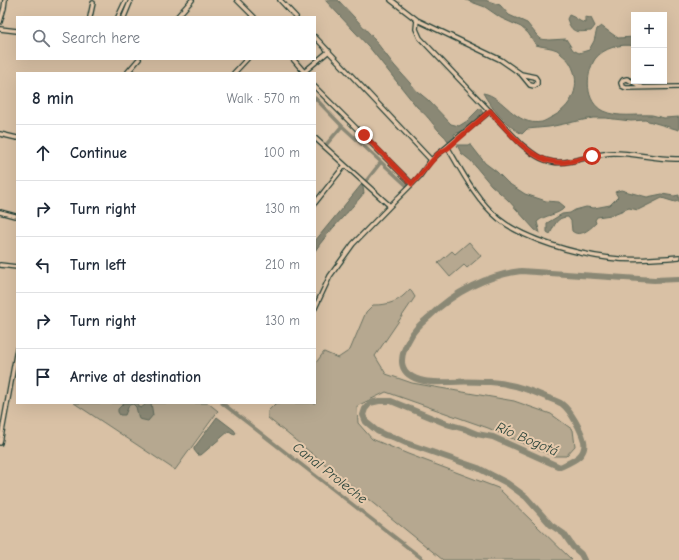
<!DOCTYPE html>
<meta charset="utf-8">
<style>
:root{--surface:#fff;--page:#f2f2f3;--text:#1f2937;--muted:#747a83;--line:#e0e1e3}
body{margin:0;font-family:"Comic Neue",sans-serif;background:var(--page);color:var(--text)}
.controls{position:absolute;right:12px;top:12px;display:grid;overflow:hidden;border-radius:0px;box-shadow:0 4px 16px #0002}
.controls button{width:36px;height:36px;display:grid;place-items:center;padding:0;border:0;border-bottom:1px solid var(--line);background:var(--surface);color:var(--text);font:20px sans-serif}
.stop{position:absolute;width:12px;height:12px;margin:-9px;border:3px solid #c8321e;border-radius:50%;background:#fff}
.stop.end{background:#c8321e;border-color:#fff;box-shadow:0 1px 4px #0008}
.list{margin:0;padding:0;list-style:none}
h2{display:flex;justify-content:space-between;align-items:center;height:52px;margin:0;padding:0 16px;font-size:17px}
h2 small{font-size:13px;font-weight:400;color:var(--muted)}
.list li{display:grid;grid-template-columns:26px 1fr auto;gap:12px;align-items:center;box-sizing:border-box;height:56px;padding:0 16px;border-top:1px solid var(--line)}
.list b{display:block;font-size:15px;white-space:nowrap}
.list em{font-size:13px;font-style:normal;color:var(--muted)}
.icon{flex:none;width:22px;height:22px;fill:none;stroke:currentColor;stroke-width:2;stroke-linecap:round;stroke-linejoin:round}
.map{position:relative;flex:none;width:679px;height:560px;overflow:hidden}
.search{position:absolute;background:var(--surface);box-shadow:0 4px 16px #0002;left:16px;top:16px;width:300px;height:44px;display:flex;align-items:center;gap:10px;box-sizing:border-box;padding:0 14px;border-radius:0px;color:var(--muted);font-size:15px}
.panel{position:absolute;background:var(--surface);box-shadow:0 4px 16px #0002;left:16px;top:72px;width:300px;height:332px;border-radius:0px}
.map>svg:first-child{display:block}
.green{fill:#b6a890;stroke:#6a7262}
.water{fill:#8a8875;stroke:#5f6a5b}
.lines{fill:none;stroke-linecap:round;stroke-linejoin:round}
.canal{stroke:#8a8875;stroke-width:3.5}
.river{stroke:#8a8875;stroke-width:6}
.street-casing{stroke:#1f3d34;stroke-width:6}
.street{stroke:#e5c9ac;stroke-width:3.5}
.route{stroke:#c8321e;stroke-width:5}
.labels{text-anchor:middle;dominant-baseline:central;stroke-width:4;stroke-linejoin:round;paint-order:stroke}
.water-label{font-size:14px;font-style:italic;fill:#2a443a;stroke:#e5c9ac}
</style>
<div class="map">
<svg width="679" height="560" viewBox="0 0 679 560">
<rect width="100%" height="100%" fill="#d9c1a5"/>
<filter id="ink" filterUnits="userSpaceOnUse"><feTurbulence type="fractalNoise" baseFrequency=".025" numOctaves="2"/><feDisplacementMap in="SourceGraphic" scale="8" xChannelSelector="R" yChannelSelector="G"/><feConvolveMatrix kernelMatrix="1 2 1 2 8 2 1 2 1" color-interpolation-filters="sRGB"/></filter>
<g filter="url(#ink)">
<path class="green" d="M469,242L481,256L467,268L464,265L450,277L438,263L452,251L455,254Z
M410,289L415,297L375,356L386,374L412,383L514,401L551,414L573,430L575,446L566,456H553L488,428L386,392L357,406L358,423L372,439L408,454L498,488L572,560H443L268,418V411L276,403H315V364L324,352L338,358L350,350L366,312L373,305C389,305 399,302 410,289Z
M74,403H208L218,411L175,470Z"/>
<path class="water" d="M325,0H338L371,35L394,65L417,91L428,100L451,124L459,126L467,121L480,108L483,113L463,131L454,134L455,139L449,143C446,137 443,135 439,131C431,122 427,115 417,107L369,47Z
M466,0H485L500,5L509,15L527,23L540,39L549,40L566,39L573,50L579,53L589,50L594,41L597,29L601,26L618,38L634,37V46C622,43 603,48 595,59C585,75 585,102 603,111C618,118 636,114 652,115C656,116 660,117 664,118C669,118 674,117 679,117V130L645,120L631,121L605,118H593L549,127L527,129L522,134C507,126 491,108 483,93C504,96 515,127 542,122C545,121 548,119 550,118C572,108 583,85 570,63C568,59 564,57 561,54C559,52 560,52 557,50C551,47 542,47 536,45L528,33L521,27L501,18L485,7Z
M569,15C576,17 579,22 585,23V17L591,18L595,26L591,31C577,32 572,34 567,19Z
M457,145H471L485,163L497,172L508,183L525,194L546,201L559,202L565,207C558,216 545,214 537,222L540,233L535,230L508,200L491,185L471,161L461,153Z
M361,185L363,187L364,193C348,213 329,230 315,251V241Z
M621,190L647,197L662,194L674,196L679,195V201L675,202L662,198L638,210L629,208L611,215L597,217L595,220L596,223C590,229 580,238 572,231L571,221L568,217C556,217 555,225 550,234L547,232V223L562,214L570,213L575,210L586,207L594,208L610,205L618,197L615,192Z
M124,403H138V407L141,408L145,405L146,403H151L153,415L148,421L139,419L136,407L133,404L129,405L125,415H120L118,412V409Z
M217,417L234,430L236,433L234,434L229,431L201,455H198L194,450V448Z"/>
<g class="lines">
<path class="canal" d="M315,98L342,126L407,186
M325,146L342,126
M366,181L381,162
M222,403L424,560"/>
<path class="river" d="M584,560L581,554L573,547L564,534L551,525L526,497L507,483L478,468L406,443L393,437L385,435L377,431L366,422L363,415L365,409L370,403L379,401H391L447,424L465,429L477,434L493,437L560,467C573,461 587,456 584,441C581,430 571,411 562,404C558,401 551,399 546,397C528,389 510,383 490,382C477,382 464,381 451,382C442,382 433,383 424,381C397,375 398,358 410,338C414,329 423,322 430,316C454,292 488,275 521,271L654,280L679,279"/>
<g class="street-casing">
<path id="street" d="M237,0L254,17
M280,0L296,17
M391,0L417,20L501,60L521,74L530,85L534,86L537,84V80L535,77L521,74
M90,17L93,3
M118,17L126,0
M124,17L131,0
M177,17L192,0
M417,20L416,29L420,38L521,144C531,152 539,160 553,162C571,165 594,153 614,153C636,153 657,160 679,159
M0,22L4,8L5,0
M0,29L17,31
M315,37L431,160
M293,59L305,73
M304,72L329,51
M127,73L139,59
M234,73L247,59
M315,87L412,184
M642,87L627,79L623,80L621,83L622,86L626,88L679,87
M0,134L17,138
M315,138L390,206
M448,148C462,172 477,201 499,219C525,240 576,254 609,258C632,261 656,259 679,257
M315,203L345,165
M0,212L15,216
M0,265L17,267
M315,308L330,276L353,244L390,206L419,177L431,160L490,111
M0,443L17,349"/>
</g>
<use href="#street" class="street"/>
</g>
</g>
<g class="lines" filter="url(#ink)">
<path class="route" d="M364,135L412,184L438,154L448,148L490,111C506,129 530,160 555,162C567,164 580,159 592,156"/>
</g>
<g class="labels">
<g class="water-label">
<text transform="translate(527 439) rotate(23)">Río Bogotá</text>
<text transform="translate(330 473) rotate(38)">Canal Proleche</text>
</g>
</g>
</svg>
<div class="controls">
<button>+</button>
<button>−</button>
</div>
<div class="stop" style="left:592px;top:156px"></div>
<div class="stop end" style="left:364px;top:135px"></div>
<div class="search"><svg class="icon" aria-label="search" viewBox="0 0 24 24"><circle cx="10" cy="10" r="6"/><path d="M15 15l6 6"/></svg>Search here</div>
<section class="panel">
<h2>8 min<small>Walk · 570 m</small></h2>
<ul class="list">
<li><svg class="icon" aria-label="ahead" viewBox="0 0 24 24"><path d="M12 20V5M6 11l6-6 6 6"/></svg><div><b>Continue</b></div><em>100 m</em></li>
<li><svg class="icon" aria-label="right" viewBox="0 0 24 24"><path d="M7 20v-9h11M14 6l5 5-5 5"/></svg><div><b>Turn right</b></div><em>130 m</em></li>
<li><svg class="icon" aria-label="left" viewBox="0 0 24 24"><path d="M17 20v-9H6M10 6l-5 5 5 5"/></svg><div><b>Turn left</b></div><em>210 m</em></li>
<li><svg class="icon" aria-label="right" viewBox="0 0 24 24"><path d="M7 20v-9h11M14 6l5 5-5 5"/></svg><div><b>Turn right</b></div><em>130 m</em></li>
<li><svg class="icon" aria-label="arrive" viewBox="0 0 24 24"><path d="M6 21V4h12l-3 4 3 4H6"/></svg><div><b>Arrive at destination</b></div></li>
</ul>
</section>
</div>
